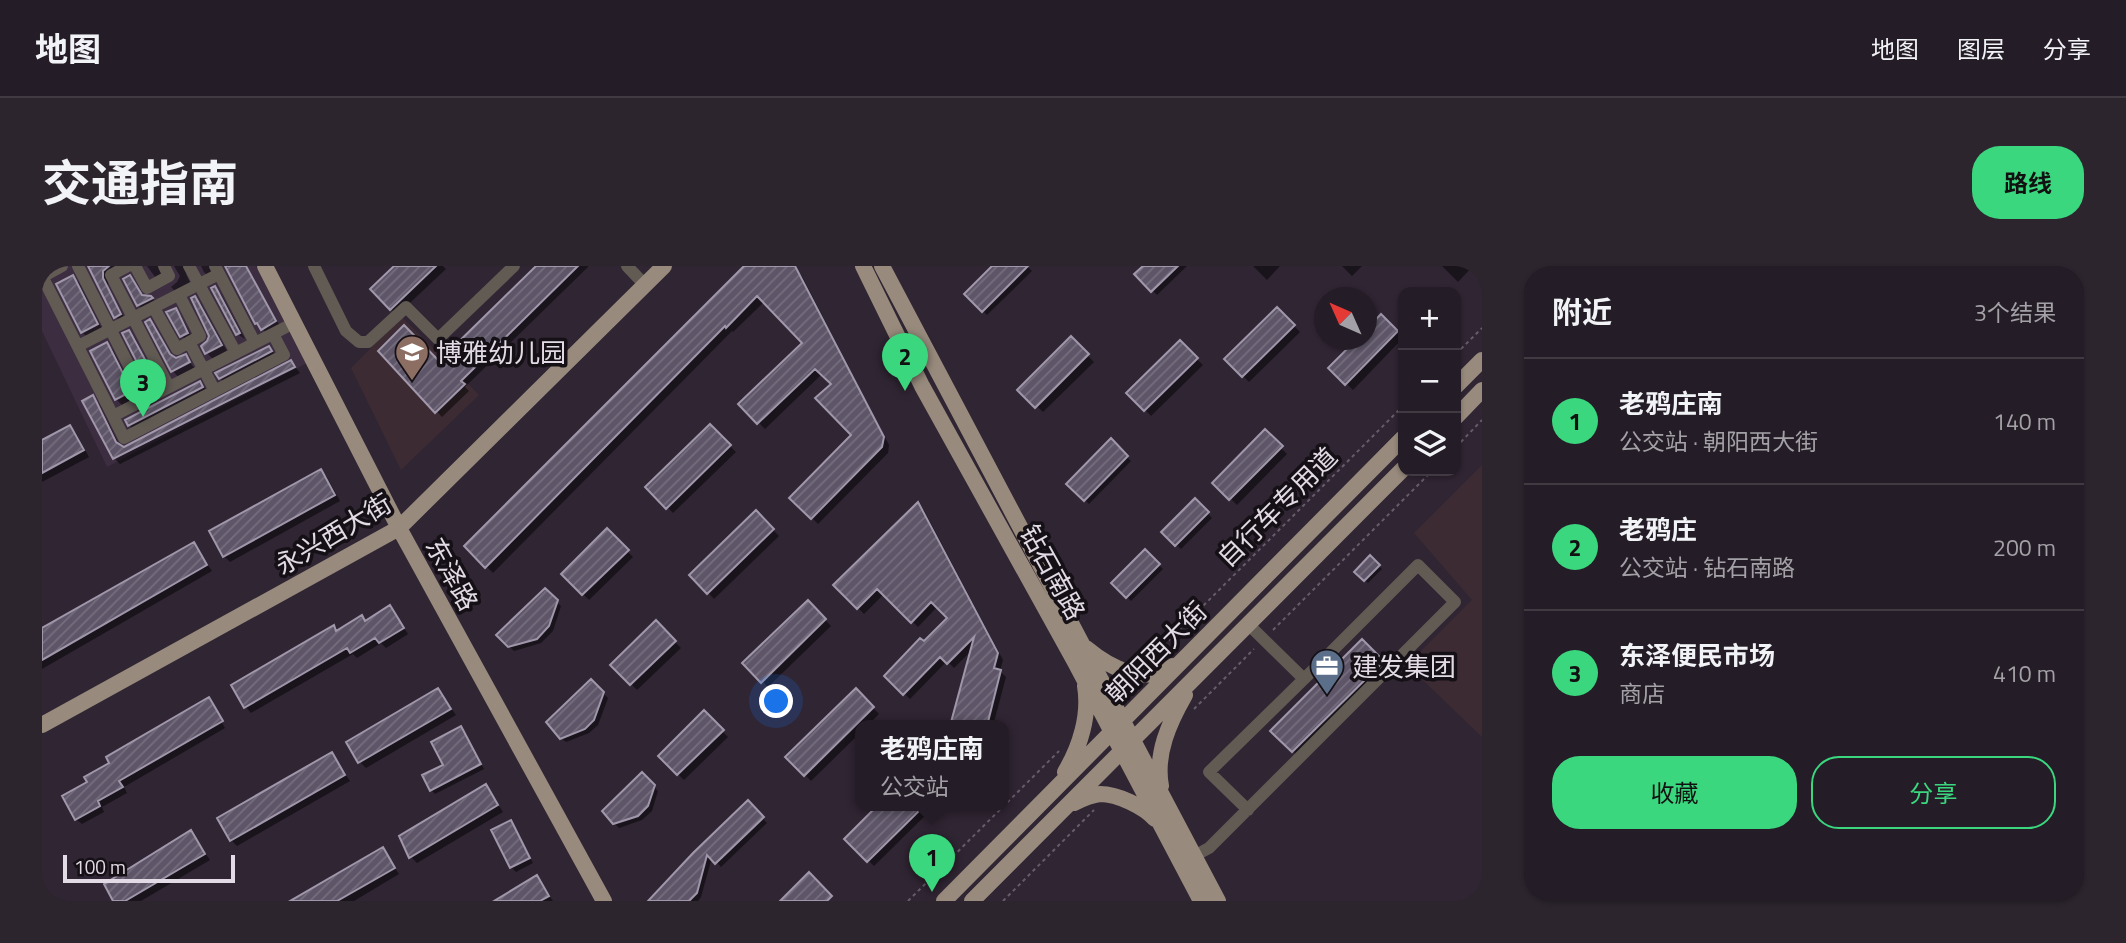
<!DOCTYPE html>
<html lang="zh">
<meta charset="utf-8">
<style>
:root{--surface:#241c26;--page:#2c252e;--text:#f1f3f6;--muted:#a3a1a7;--line:#413a43;--accent:#3bd77f}
body{margin:0;font-family:"Titillium Web","Noto Sans SC",sans-serif;background:var(--page);color:var(--text)}
.controls{position:absolute;right:21px;top:21px;display:grid;overflow:hidden;border-radius:14px;box-shadow:0 2px 5px #0004}
.controls button{width:63px;height:63px;display:grid;place-items:center;padding:0;border:0;border-bottom:2px solid var(--line);background:var(--surface);color:var(--text);font:35px sans-serif}
.compass{position:absolute;left:1272px;top:21px;width:63px;height:63px;border-radius:50%;background:var(--surface);box-shadow:0 2px 5px #0004;rotate:315deg}
.scale{position:absolute;left:21px;bottom:18px;width:172px;box-sizing:border-box;padding-left:7px;border:4px solid #e2dae4;border-top:0;font-size:19px;line-height:24px;white-space:nowrap;color:#e2dae4;-webkit-text-stroke:5px #151016;paint-order:stroke}
.you{position:absolute;left:735px;top:436px;width:24px;height:24px;margin:-18px;border:5px solid #fff;border-radius:50%;background:#1a73e8;box-shadow:0 0 0 10px #1a73e833}
.badge{display:grid;place-items:center;width:46px;height:46px;border-radius:50%;background:var(--accent);color:#111;font-size:23px;font-weight:700}
.pin{position:absolute;translate:-50% -58px;filter:drop-shadow(0 2px 4px #0008)}
.pin::after{content:'';position:absolute;top:37px;width:24px;height:21px;background:inherit;clip-path:polygon(0 0,100% 0,50% 100%)}
.popup{position:absolute;left:813px;top:454px;width:154px;height:91px;box-sizing:border-box;display:grid;place-content:center;border-radius:14px;background:var(--surface);filter:drop-shadow(0 2px 5px #0005);font-size:23px;white-space:nowrap;color:var(--muted)}
.popup b{font-size:26px;color:var(--text)}
.popup::after{content:'';position:absolute;left:50%;top:100%;margin-left:-14px;border:14px solid transparent;border-top-color:var(--surface)}
.list{margin:0;padding:0;list-style:none}
h2{display:flex;justify-content:space-between;align-items:center;height:91px;margin:0;padding:0 28px;font-size:30px}
h2 small{font-size:23px;font-weight:400;color:var(--muted)}
.list li{display:grid;grid-template-columns:46px 1fr auto;gap:21px;align-items:center;box-sizing:border-box;height:126px;padding:0 28px;border-top:2px solid var(--line)}
.list b{display:block;font-size:26px;white-space:nowrap}
.list p{margin:0;font-size:23px;white-space:nowrap;color:var(--muted)}
.list em{font-size:23px;font-style:normal;color:var(--muted)}
.actions{display:flex;gap:14px;padding:21px 28px}
.actions a{flex:1;padding:16px 0;border:2px solid var(--accent);border-radius:28px;text-align:center;font-size:24px;color:var(--accent)}
.actions .main{background:var(--accent);color:#111}
.icon{flex:none;width:38px;height:38px;fill:none;stroke:currentColor;stroke-width:2;stroke-linecap:round;stroke-linejoin:round}
.map{position:relative;flex:none;width:1440px;height:635px;overflow:hidden;border-radius:28px}
header{display:flex;align-items:center;gap:42px;box-sizing:border-box;height:98px;padding:0 35px;background:var(--surface);border-bottom:2px solid var(--line)}
header strong{font-size:33px}
nav{display:flex;gap:38px;margin-inline-start:auto;font-size:24px}
.intro{display:flex;align-items:center;justify-content:space-between;box-sizing:border-box;height:168px;padding:0 42px}
h1{margin:0;font-size:49px}
.button{padding:18px 32px;border-radius:28px;background:var(--accent);color:#111;font-size:24px;font-weight:700}
main{display:flex;gap:42px;padding:0 42px}
aside{flex:1;background:var(--surface);border-radius:28px;box-shadow:0 2px 5px #0004}
.map>svg:first-child{display:block}
.built{fill:#3c2d40}
.education{fill:#3d2b34}
.shadow{fill:#0007}
.building{fill:url(#building-hatch);stroke:#a097ab;stroke-width:2}
.lines{fill:none;stroke-linecap:round;stroke-linejoin:round}
.path{stroke:#675d6a;stroke-width:2;stroke-dasharray:3.5 3.5;stroke-linecap:butt}
.minor{stroke:#615b54;stroke-width:12}
.major{stroke:#988b7d;stroke-width:16}
.labels{text-anchor:middle;dominant-baseline:central;stroke-width:7;stroke-linejoin:round;paint-order:stroke}
.poi-label{font-size:26px;fill:#e2dae4;stroke:#151016;text-anchor:start}
.street-label{font-size:26px;fill:#e2dae4;stroke:#151016}
</style>
<header>
<strong>地图</strong>
<nav><a>地图</a><a>图层</a><a>分享</a></nav>
</header>
<div class="intro"><h1>交通指南</h1><a class="button">路线</a></div>
<main>
<div class="map">
<svg width="1440" height="635" viewBox="0 0 1440 635">
<defs>
<pattern id="building-hatch" width="6" height="6" patternUnits="userSpaceOnUse" patternTransform="scale(1.75)"><rect width="6" height="6" fill="#5e5668"/><path d="M-1 1l2-2M0 6l6-6M5 7l2-2" fill="none" stroke="#756e7d"/></pattern>
</defs>
<rect width="100%" height="100%" fill="#302533"/>
<path class="built" d="M0,0H214L265,97L65,201L0,65Z"/>
<path class="education" d="M360,51L437,129L359,204L309,102Z
M1440,199V471L1365,399L1430,334L1372,267Z"/>
<path class="shadow" d="M48,0H85L67,11L66,20L84,55L80,57L74,51Z
M105,0H122L119,7L121,13L116,15Z
M132,0H148L144,8L150,21L136,28L129,21L135,16L138,10Z
M159,0H174L168,12L162,6Z
M185,0H205L239,62L226,69L215,57Z
M354,0H401L404,3L355,49L330,23Z
M496,0H547L423,121L427,125L400,151L338,85L397,97Z
M705,0H749L760,10L847,179L846,187L776,258L750,232L812,169L791,119L780,108L723,163L699,138L762,77L723,35L691,66L690,65L451,307L424,280Z
M953,0H985L990,5L945,49L924,28Z
M1104,0H1145L1115,29L1095,8Z
M1211,0H1238L1225,14Z
M1300,0H1320L1310,10Z
M1400,0H1431L1416,16Z
M31,11L37,17L61,65L46,72L40,66Z
M88,11L102,31H109L116,38L103,45L96,39Z
M173,22L179,28L203,73L195,68Z
M153,32L159,38L185,85L171,93L165,87L168,66Z
M1235,43L1258,66L1207,116L1184,93Z
M133,44L139,50L151,73L146,76L140,70Z
M1339,50L1361,72L1311,124L1289,102L1316,74H1324V65Z
M108,55L114,61L132,93L143,90L153,103L137,112L131,105L105,56Z
M87,66L93,72L117,119L113,121L107,115Z
M1029,73L1052,96L1001,146L978,124Z
M1138,77L1161,99L1109,150L1087,127Z
M65,78L71,84L95,132L80,139L74,133Z
M227,82L233,88L184,118L178,112Z
M249,96L258,107L78,198L72,192L50,132L57,138L78,180L82,183Z
M158,117L164,123L93,165L87,159Z
M28,161L34,167L47,191L0,216V176Z
M668,161L694,186L631,247L606,221Z
M1223,166L1245,188L1195,239L1173,217Z
M1069,175L1089,195L1047,238L1026,218Z
M278,205L285,211L298,235L188,296L182,290Z
M1153,234L1170,252L1139,283L1121,266Z
M876,239L882,244L961,394L958,405L964,411L951,460H910L930,384L912,402L905,395L868,433L844,410L907,352L896,340L876,361L842,328L822,348L794,319Z
M714,247L737,270L672,333L650,309Z
M565,265L591,291L547,334L521,308Z
M151,278L170,305L0,403V365Z
M1103,286L1121,303L1089,335L1072,317Z
M1328,292L1340,303L1326,317L1315,306Z
M503,325L519,340L511,365L499,377L472,385L456,369Z
M766,336L789,360L726,421L703,397Z
M348,341L366,368L344,382L339,377L315,392L311,388L209,447L204,441L192,420L292,362L296,366L320,351L325,356Z
M614,357L639,382L595,424L570,399Z
M1320,376L1346,402L1257,491L1231,465Z
M549,415L566,432L556,459L547,467L524,476L519,472Z
M396,424L414,449L324,502L318,496Z
M814,424L837,448L825,460H818V467L769,515L746,491Z
M167,434L183,462L82,521L85,527L60,541L62,546L40,558L34,553L47,517Z
M662,447L686,471L642,514L618,490Z
M419,462L442,503L393,528L389,524L404,499Z
M289,488L308,515L195,580L189,574Z
M600,509L616,525L610,545L600,554L577,562L562,546Z
M444,520L461,546L375,597L369,591L359,571Z
M706,537L725,557L679,601L670,591L659,631L656,635H613L611,633Z
M838,540H893L832,600L804,573Z
M469,556L491,597L474,606L469,601Z
M149,567L168,594L99,635H73L64,619Z
M340,583L357,608L312,635H251Z
M494,612L511,635H456Z"/>
<path class="building" d="M46,0H67L61,5V12L79,48L72,52Z
M183,0H204L234,55L219,64L215,57L213,58Z
M352,0H394L348,44L328,23Z
M494,0H536L419,115L423,118L393,147L336,85L362,59L397,95Z
M702,0H753L842,171L840,181L769,253L747,232L809,169L773,132L789,118L773,103L715,158L696,138L760,77L715,30L684,62L683,60L443,302L422,280Z
M950,0H986L940,46L922,28Z
M1101,0H1136L1109,26L1092,8Z
M31,9L56,58L39,67L14,18Z
M88,9L100,29L109,30L111,32L95,40L81,13Z
M173,20L198,67L194,69L169,22Z
M153,30L180,79L163,88L159,80L165,75L167,70L149,32Z
M1235,41L1253,59L1200,111L1182,93Z
M134,42L146,67L138,71L124,46Z
M1339,48L1356,65L1303,119L1286,102L1314,74H1325V63Z
M108,53L128,88L134,92L144,88L148,96L129,106L103,56Z
M87,64L113,112L105,116L80,67Z
M1029,70L1047,88L993,142L975,124Z
M1138,74L1156,92L1102,145L1084,127Z
M65,76L90,125L73,134L48,85Z
M227,80L230,85L177,113L173,107Z
M249,94L253,101L71,193L40,135L51,129L74,176L82,181Z
M158,115L161,121L86,160L83,154Z
M668,158L689,179L624,243L603,221Z
M28,159L42,184L0,207V174Z
M1223,163L1241,180L1187,234L1170,217Z
M1069,172L1086,190L1042,235L1024,218Z
M279,203L293,229L181,291L167,265Z
M1153,232L1167,246L1133,280L1119,266Z
M876,236L956,387L952,402L959,404L945,460H908L932,371L905,398L898,391L861,429L842,410L878,372L882,375L905,352L889,336L869,357L835,323L815,343L791,319Z
M714,244L732,263L665,328L647,309Z
M565,262L587,284L540,329L519,308Z
M152,276L165,299L0,394V362Z
M1103,283L1118,298L1084,332L1069,317Z
M1328,289L1338,299L1322,315L1312,306Z
M503,322L516,334L507,360L495,373L466,381L454,369Z
M766,334L784,353L719,417L700,397Z
M348,339L362,362L337,377L333,372L308,387L305,382L202,442L189,419L292,359L294,365L320,349L323,355Z
M614,354L634,375L588,419L568,399Z
M1320,373L1342,395L1250,486L1228,465Z
M549,413L562,426L552,454L543,463L518,473L504,456Z
M396,422L409,443L316,497L304,476Z
M814,422L832,441L762,510L743,491Z
M167,431L181,455L77,515L81,521L56,535L58,540L33,554L20,530L45,516L42,511L67,497L64,491Z
M662,444L682,464L635,509L616,490Z
M419,460L439,498L388,525L380,509L401,499L389,476Z
M290,486L303,509L188,575L175,552Z
M600,506L613,519L606,540L596,550L571,558L560,545Z
M444,518L456,539L367,592L357,570Z
M706,534L722,551L673,598L665,589L655,627L647,635H606L651,587Z
M835,540H882L825,596L802,573Z
M469,554L488,592L468,602L449,564Z
M149,564L163,588L83,635H71L62,618Z
M341,581L353,602L295,635H248Z
M767,606L790,630L785,635H738Z
M495,609L507,630L498,635H452Z"/>
<g class="lines">
<path class="path" d="M1414,88L1440,62
M1414,181L1440,154
M1231,364L1390,205
M1107,394L1361,140
M1152,443L1212,383
M866,635L1017,485
M961,635L1052,544"/>
<path class="minor" d="M36,0L104,133
M86,0L69,9L127,121
M93,0L105,22L127,10L122,0
M147,0L194,87
M173,0L213,77
M272,0L304,65L317,76H326L364,41L396,73L472,0
M585,0L603,19
M0,10L71,150L252,57
M0,11L20,0
M112,42L135,83L158,70L137,29
M147,76L173,125
M36,80L177,8
M71,150L82,172L242,89L231,68
M1206,544L1167,506L1262,413
M1152,590L1167,582L1413,336L1376,299L1262,413L1206,358"/>
<path class="major" d="M223,0L357,262L562,635
M821,0L880,120L1033,396L1159,635
M840,0L1176,635
M1414,120L1440,94
M1414,151L1440,124
M1044,382C1068,402 1102,420 1131,400
M0,459L357,262L622,0
M1023,506C1038,481 1048,449 1043,420
M1119,520C1113,488 1127,457 1143,429
M1032,537C1040,533 1049,529 1058,528C1076,528 1102,541 1113,553
M902,635L1361,172
M930,635L1361,203"/>
</g>
<defs>
<g id="school-pin" transform="scale(1.75)"><path d="M0 17L-7.5 6A9.5 9.5 0 1 1 7.5 6Z" fill="#8d6e63" stroke="#151016"/><path d="M0-5L7-2L0 1L-7-2ZM-4 1L0 2.5L4 1V4Q0 6-4 4Z" fill="#fff"/></g>
<g id="office-pin" transform="scale(1.75)"><path d="M0 17L-7.5 6A9.5 9.5 0 1 1 7.5 6Z" fill="#5c6f8a" stroke="#151016"/><path d="M-6-3h4V-5.5h4V-3h4V5H-6ZM-1-4.5V-3h2v-1.5ZM-6 0V1H6V0Z" fill="#fff"/></g>
</defs>
<g fill-rule="evenodd">
<use href="#school-pin" x="370" y="86"/>
<use href="#office-pin" x="1285" y="400"/>
</g>
<g class="labels">
<g class="poi-label">
<text x="394" y="86">博雅幼儿园</text>
<text x="1310" y="400">建发集团</text>
</g>
<g class="street-label">
<text transform="translate(1235 241) rotate(-45)">自行车专用道</text>
<text transform="translate(291 268) rotate(-31)">永兴西大街</text>
<text transform="translate(1011 306) rotate(61)">钻石南路</text>
<text transform="translate(410 308) rotate(61)">东泽路</text>
<text transform="translate(1114 386) rotate(-45)">朝阳西大街</text>
</g>
</g>
</svg>
<div class="controls">
<button>+</button>
<button>−</button>
<button><svg class="icon" aria-label="layers" viewBox="0 0 24 24"><path d="M12 4l9 5-9 5-9-5zM3 14l9 5 9-5"/></svg></button>
</div>
<svg class="compass" viewBox="-18 -18 36 36"><path d="M0-13l5 13h-10z" fill="#e53935"/><path d="M0 13l5-13h-10z" fill="#a3a1a7"/></svg>
<div class="scale">100 m</div>
<div class="you"></div>
<div class="pin badge" style="left:890px;top:626px">1</div>
<div class="popup"><b>老鸦庄南</b>公交站</div>
<div class="pin badge" style="left:863px;top:125px">2</div>
<div class="pin badge" style="left:101px;top:151px">3</div>
</div>
<aside>
<h2>附近<small>3个结果</small></h2>
<ul class="list">
<li><span class="badge">1</span><div><b>老鸦庄南</b><p>公交站 · 朝阳西大街</p></div><em>140 m</em></li>
<li><span class="badge">2</span><div><b>老鸦庄</b><p>公交站 · 钻石南路</p></div><em>200 m</em></li>
<li><span class="badge">3</span><div><b>东泽便民市场</b><p>商店</p></div><em>410 m</em></li>
</ul>
<div class="actions"><a class="main">收藏</a><a>分享</a></div>
</aside>
</main>
